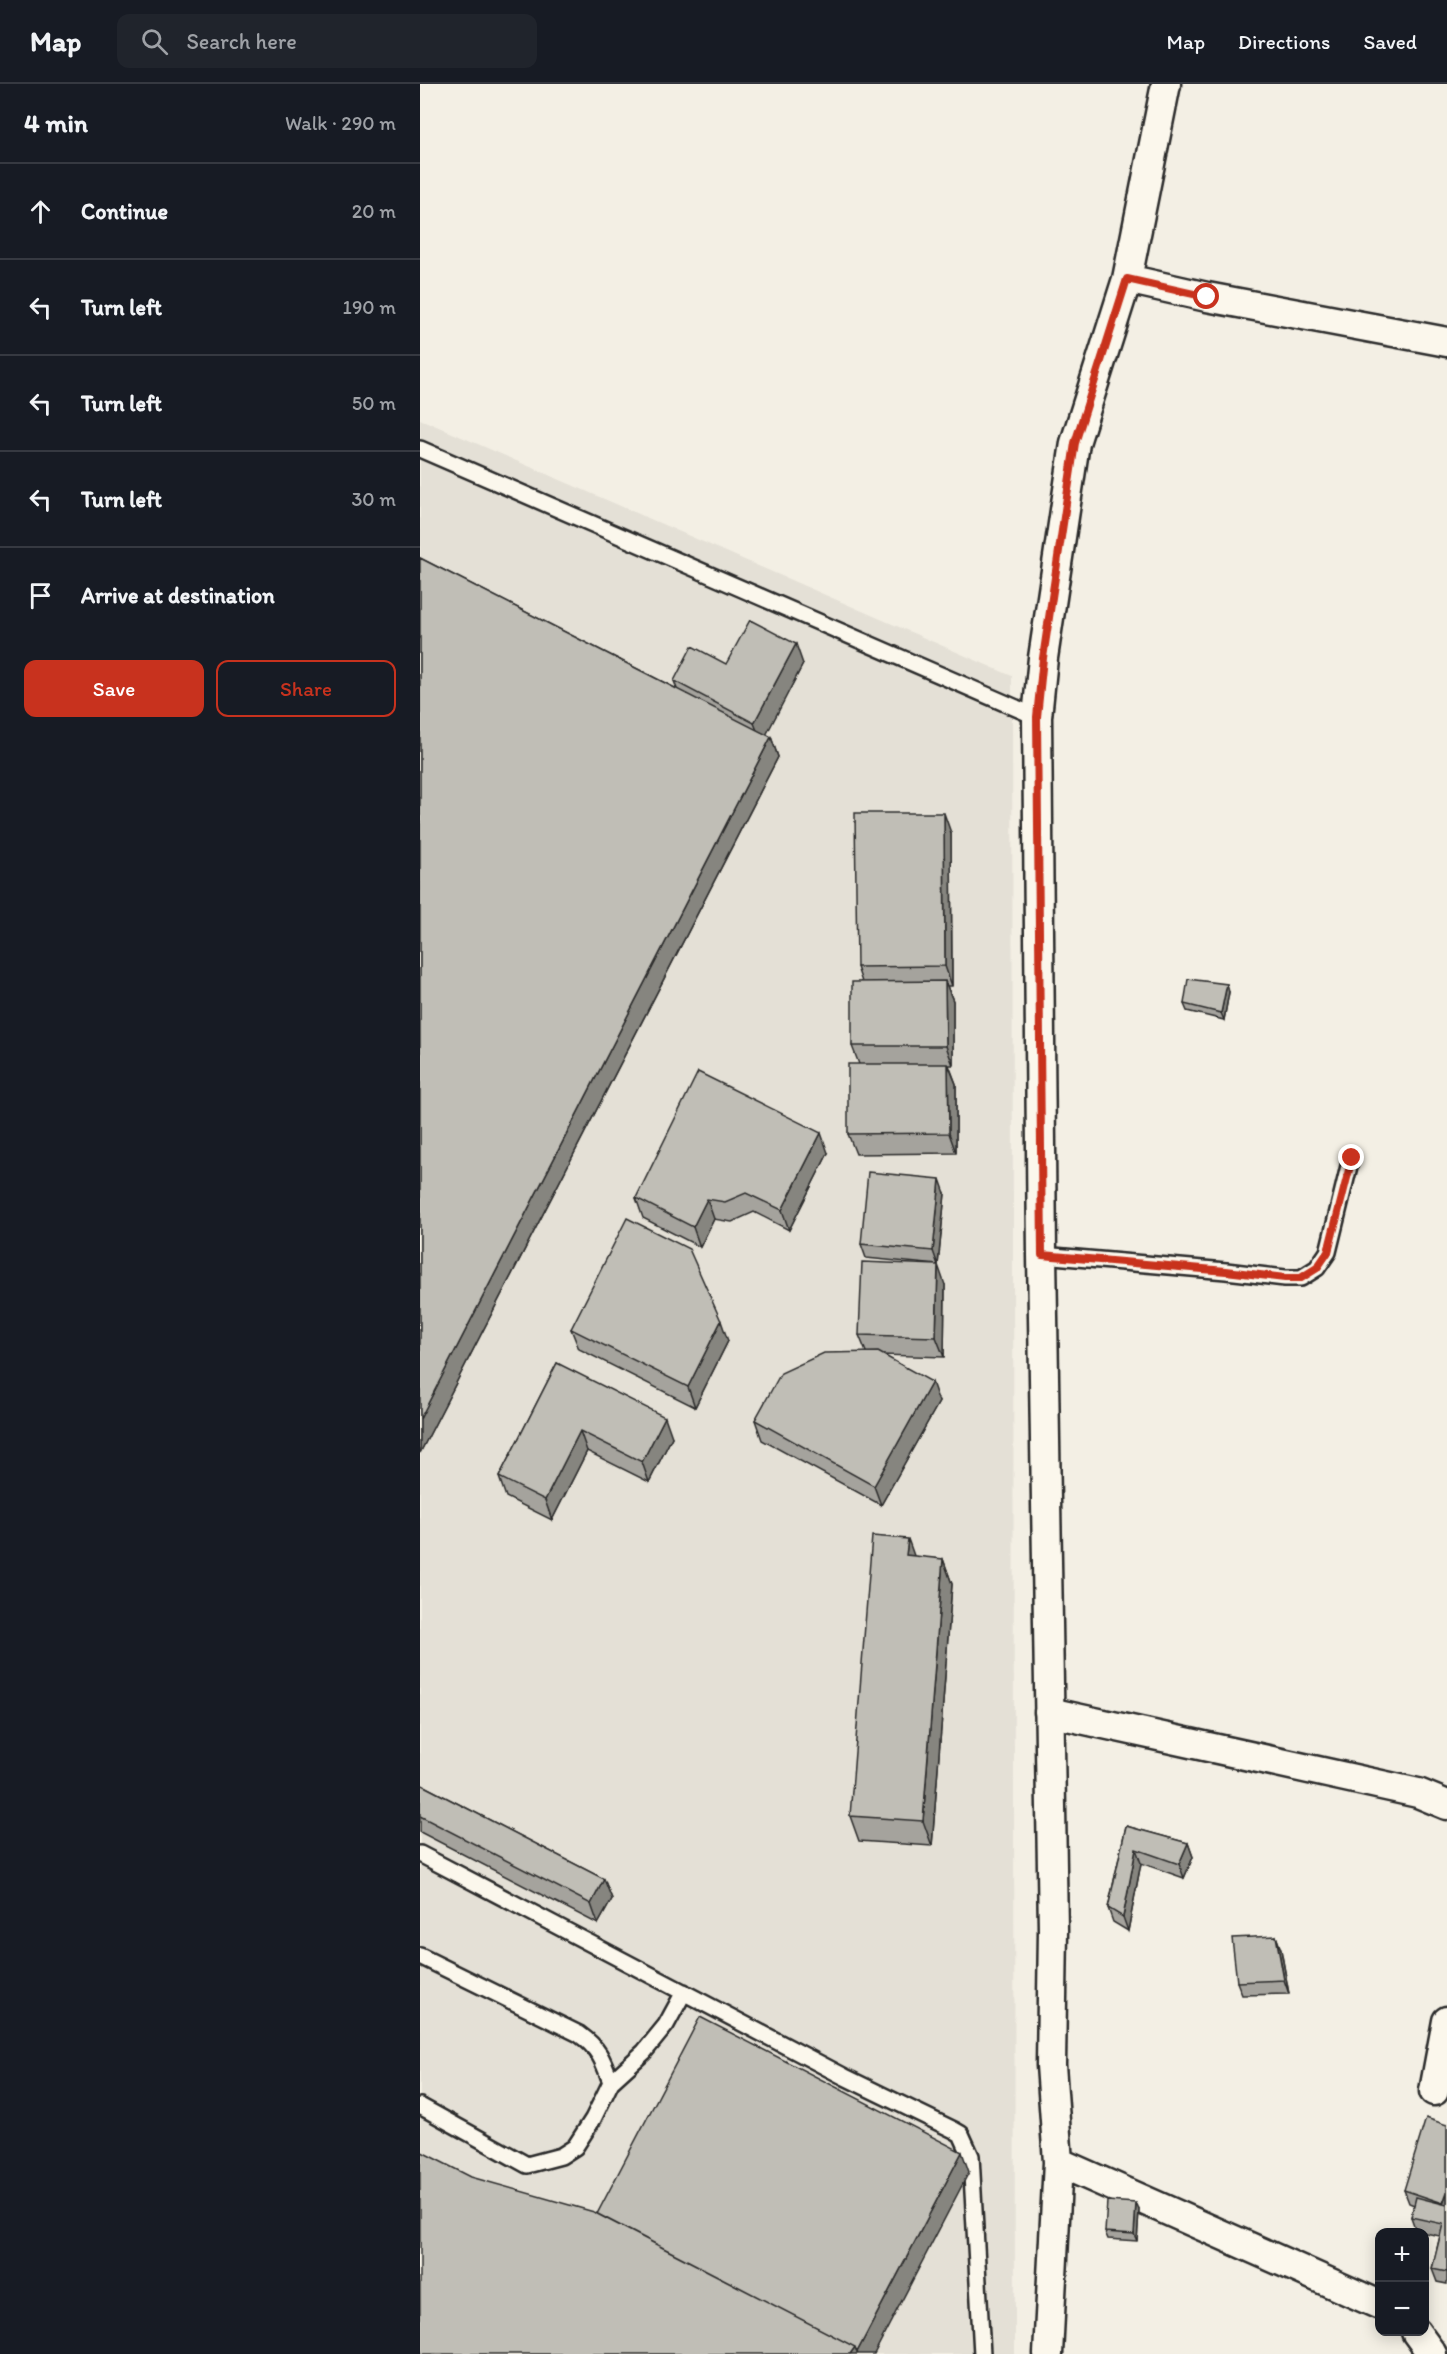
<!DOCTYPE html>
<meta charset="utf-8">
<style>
:root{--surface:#171b24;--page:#20242c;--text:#f1f3f6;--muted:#9ea1a6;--line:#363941;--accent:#c8321e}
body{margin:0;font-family:Itim,sans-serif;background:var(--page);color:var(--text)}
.controls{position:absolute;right:18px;bottom:18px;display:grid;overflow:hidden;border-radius:12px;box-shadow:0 3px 15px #0003}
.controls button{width:54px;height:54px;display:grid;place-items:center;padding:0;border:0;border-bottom:2px solid var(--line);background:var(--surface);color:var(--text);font:30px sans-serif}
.stop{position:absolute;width:18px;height:18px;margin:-14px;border:4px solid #c8321e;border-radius:50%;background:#fff}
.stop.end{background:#c8321e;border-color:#fff;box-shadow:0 2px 6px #0008}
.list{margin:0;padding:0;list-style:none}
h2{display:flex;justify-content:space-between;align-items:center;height:78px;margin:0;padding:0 24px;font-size:26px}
h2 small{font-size:20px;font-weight:400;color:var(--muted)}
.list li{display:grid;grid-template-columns:39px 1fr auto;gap:18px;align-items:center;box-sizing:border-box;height:96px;padding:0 24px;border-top:2px solid var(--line)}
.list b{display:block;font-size:22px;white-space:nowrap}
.list em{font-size:20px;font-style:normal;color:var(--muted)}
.actions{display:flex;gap:12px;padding:18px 24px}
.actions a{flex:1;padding:14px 0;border:2px solid var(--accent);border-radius:12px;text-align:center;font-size:21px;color:var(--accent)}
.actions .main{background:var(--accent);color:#fff}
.icon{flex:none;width:33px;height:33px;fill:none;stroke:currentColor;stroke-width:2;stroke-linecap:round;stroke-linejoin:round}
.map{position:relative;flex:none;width:1027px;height:2270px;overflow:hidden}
header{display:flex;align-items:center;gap:36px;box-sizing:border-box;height:84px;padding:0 30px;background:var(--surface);border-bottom:2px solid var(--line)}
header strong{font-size:28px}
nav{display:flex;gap:33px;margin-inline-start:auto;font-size:21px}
.search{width:420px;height:54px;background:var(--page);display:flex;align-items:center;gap:15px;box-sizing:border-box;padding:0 21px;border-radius:12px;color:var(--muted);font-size:22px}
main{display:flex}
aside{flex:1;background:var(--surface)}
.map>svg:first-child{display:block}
.built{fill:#e4e0d6}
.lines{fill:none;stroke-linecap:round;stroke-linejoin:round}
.lane-casing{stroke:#2b2b2b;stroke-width:20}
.street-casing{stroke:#2b2b2b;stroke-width:33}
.lane{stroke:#fbf7ec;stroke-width:15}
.street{stroke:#fbf7ec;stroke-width:28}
.wall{fill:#a5a39d;stroke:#2b2b2b;stroke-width:1.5}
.shaded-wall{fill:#86857f;stroke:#2b2b2b;stroke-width:1.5}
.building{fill:#c0beb6;stroke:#2b2b2b;stroke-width:1.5}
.route{stroke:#c8321e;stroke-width:8}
</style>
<header>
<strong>Map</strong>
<div class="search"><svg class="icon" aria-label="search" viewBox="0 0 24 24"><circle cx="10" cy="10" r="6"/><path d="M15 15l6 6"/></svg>Search here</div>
<nav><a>Map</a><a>Directions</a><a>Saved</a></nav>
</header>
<main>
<aside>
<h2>4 min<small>Walk · 290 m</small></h2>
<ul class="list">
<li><svg class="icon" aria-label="ahead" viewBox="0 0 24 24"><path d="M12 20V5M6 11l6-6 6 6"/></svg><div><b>Continue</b></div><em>20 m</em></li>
<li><svg class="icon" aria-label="left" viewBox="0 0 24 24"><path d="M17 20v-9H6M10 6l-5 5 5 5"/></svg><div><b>Turn left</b></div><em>190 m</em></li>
<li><svg class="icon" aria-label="left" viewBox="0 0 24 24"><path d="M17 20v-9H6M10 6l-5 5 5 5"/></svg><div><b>Turn left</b></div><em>50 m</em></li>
<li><svg class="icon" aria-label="left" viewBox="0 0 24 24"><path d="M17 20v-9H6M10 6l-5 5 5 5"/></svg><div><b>Turn left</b></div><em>30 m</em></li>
<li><svg class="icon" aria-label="arrive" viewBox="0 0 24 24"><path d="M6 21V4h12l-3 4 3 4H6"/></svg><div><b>Arrive at destination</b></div></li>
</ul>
<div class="actions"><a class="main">Save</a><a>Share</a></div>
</aside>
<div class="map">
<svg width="1027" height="2270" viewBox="0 0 1027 2270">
<rect width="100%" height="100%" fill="#f3efe4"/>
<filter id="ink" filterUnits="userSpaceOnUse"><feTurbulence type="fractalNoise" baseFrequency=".0167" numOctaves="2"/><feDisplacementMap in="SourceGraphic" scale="12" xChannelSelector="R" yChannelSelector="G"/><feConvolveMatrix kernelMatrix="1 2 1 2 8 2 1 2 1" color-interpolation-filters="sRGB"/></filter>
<g filter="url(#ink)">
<path class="built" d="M0,335L592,592L595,2270H0Z"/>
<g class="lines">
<g class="lane-casing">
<path id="lane" d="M0,365L617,633
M622,1171L806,1187L865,1194H881L897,1184L908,1168L931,1074
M0,1770L425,1993L534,2046L541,2050L551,2072L562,2270
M0,1872L159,1950C179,1964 183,1976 191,1998
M0,2022L107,2081L141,2072L155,2063L173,2035L191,1998L224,1968L246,1941L264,1908"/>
</g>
<g class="street-casing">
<path id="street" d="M707,195L787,213L1027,258
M629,1628L998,1709L1027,1721
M1014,2007L1027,1937
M638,2078L960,2221
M996,2248L1012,2270
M628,2270L638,2078L631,1981L633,1846L622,1171L617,633L623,574L655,359L707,195L746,0"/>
</g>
<use href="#lane" class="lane"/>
<use href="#street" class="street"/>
</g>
<path class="wall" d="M0,474L257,605L254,597L306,580H383L346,650L351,653L358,673L0,1369Z
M531,749L532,902H527L533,917V981H529L536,1000V1069L436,1070L428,1050L439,980L432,962L442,898L437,883Z
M809,908L804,936L767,927L764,920Z
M408,1069L369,1146L334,1128L312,1138L294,1135L280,1163L223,1134L216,1114Z
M525,1109L518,1181L446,1174L441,1160Z
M525,1201L524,1273L463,1271L519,1318L461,1421L342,1356L335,1336L446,1268L439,1251Z
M151,1245L308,1257L275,1323L159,1265Z
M137,1279L252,1353L229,1398L167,1367L132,1436L86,1413L79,1393Z
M523,1475L532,1500L512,1762L439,1757L430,1732Z
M0,1700L184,1795L192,1815L178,1840L0,1748Z
M706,1742L768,1759L773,1773L764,1794L721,1779L708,1847L693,1838L688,1824Z
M856,1852L861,1866L869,1910L822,1911L817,1898Z
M1027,2041V2200L1017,2198L1012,2185L1020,2152L996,2147L991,2133L994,2121L989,2119L984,2106Z
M719,2126L717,2157L688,2155L685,2148Z"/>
<path class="shaded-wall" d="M376,560L383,580L342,659L334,639Z
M351,653L358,673L0,1369V1335Z
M524,729L531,749L532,902L525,882Z
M525,897L533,917V981L526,962Z
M807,900L809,908L804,936L801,929Z
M528,980L536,1000V1069L529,1049Z
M401,1049L408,1069L369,1146L362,1126Z
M520,1095L525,1109L518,1181L513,1167Z
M287,1115L294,1135L280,1163L273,1143Z
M518,1181L525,1201L524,1273L516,1253Z
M301,1237L308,1257L275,1323L268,1303Z
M512,1298L519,1318L461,1421L454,1402Z
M245,1333L252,1353L229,1398L222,1378Z
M160,1347L167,1367L132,1436L125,1416Z
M488,1455L497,1480L486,1471Z
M523,1475L532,1500L512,1762L503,1737Z
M768,1759L773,1773L764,1794L759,1780Z
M716,1765L721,1779L708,1847L703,1833Z
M184,1795L192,1815L178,1840L171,1820Z
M856,1852L861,1866L869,1910L864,1896Z
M542,2068L549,2088L454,2270H438L437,2268Z
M1027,2108V2128L1023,2119Z
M716,2119L719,2126L717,2157L714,2150Z
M435,2263L438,2270H430Z"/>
<path class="building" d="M0,474L351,653L0,1335Z
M330,536L376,560L334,639L254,597L272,562L306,580Z
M435,729H524L525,882L437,883Z
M768,895L807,900L801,929L764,920Z
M525,897L526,962H432V898Z
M428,980H528L529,1049L428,1050Z
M278,988L401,1049L362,1126L326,1109L305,1118L287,1115L273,1143L216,1114Z
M448,1088L520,1095L513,1167L441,1160Z
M207,1134L269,1165L301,1237L268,1303L151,1245Z
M442,1178L518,1181L516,1253L439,1251Z
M458,1268L512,1298L454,1402L335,1336L361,1289L404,1269Z
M137,1279L245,1333L222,1378L160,1347L125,1416L79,1393Z
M452,1452L488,1455L486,1471L523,1475L503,1737L430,1732Z
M0,1700L184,1795L171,1820L0,1732Z
M706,1742L768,1759L759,1780L716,1765L703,1833L688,1824Z
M856,1852L864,1896L817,1898L812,1854Z
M280,1933L542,2068L437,2268L435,2263L177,2130Z
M1006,2034L1027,2041V2108L1023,2119L984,2106Z
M0,2067L51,2093L174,2128L435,2263L430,2270H0Z
M996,2113L1027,2121V2188L1012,2185L1023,2140L991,2133Z
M687,2117L716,2119L714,2150L685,2148Z"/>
</g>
<g class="lines" filter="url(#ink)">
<path class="route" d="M787,213L707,195L655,359L623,574L617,633L622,1171L806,1187L865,1194H881L897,1184L908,1168L932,1074"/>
</g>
</svg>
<div class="controls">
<button>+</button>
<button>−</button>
</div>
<div class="stop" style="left:787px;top:213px"></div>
<div class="stop end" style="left:932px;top:1074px"></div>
</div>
</main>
